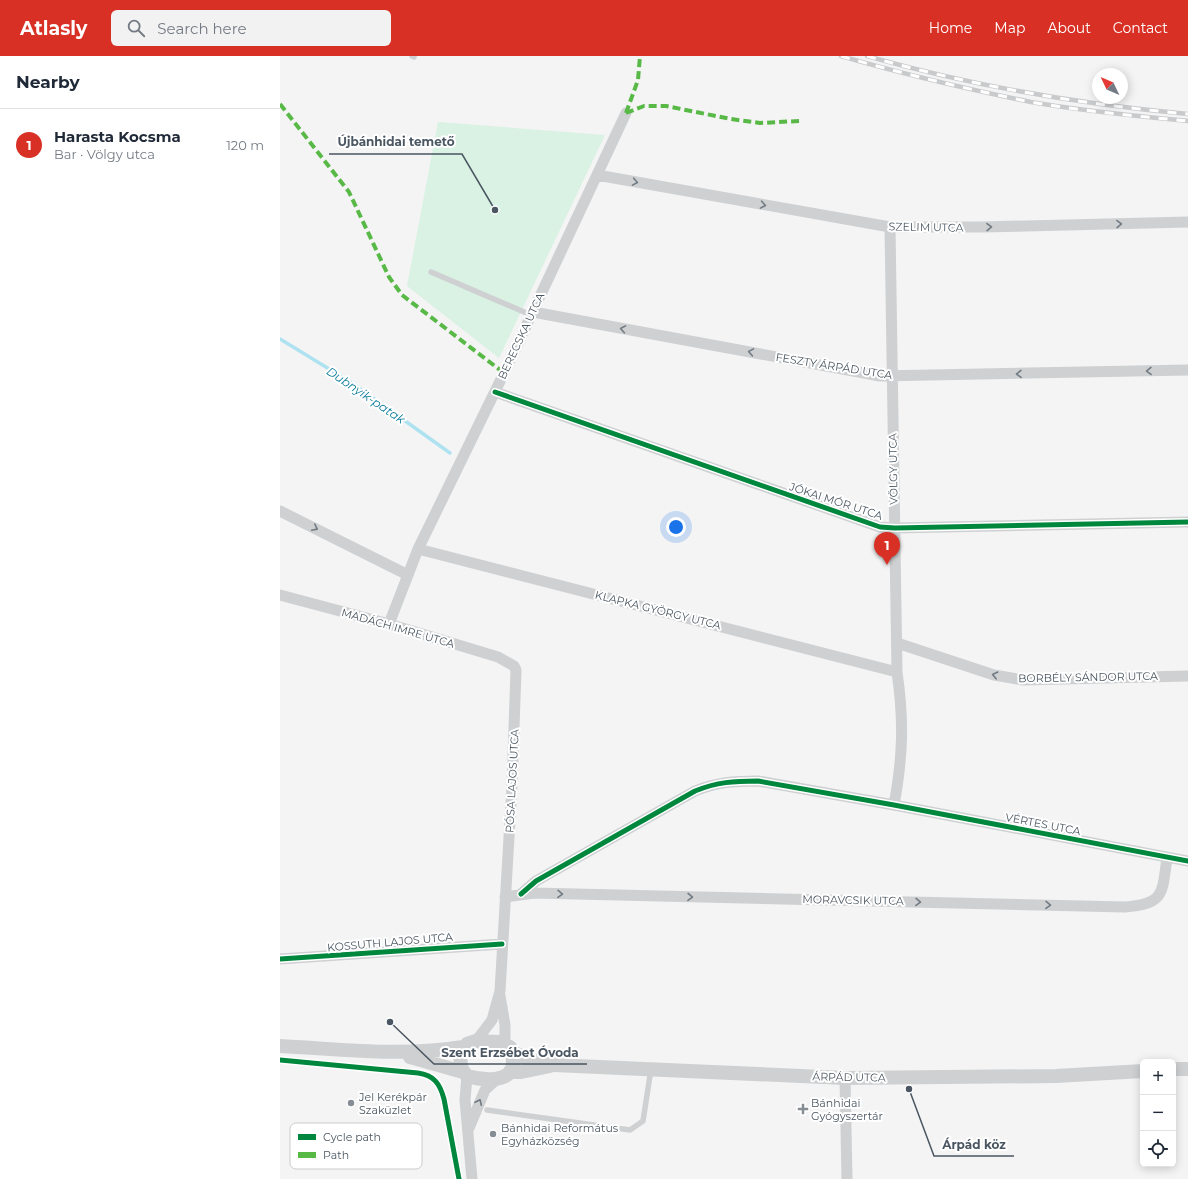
<!DOCTYPE html>
<meta charset="utf-8">
<style>
:root{--surface:#fff;--page:#f2f2f3;--text:#1f2937;--muted:#747a83;--line:#e0e1e3;--accent:#d93025}
body{margin:0;font-family:Montserrat,sans-serif;background:var(--page);color:var(--text)}
.controls{position:absolute;right:12px;bottom:12px;display:grid;overflow:hidden;border-radius:6px;box-shadow:0 2px 10px #0003}
.controls button{width:36px;height:36px;display:grid;place-items:center;padding:0;border:0;border-bottom:1px solid var(--line);background:var(--surface);color:var(--text);font:20px sans-serif}
.compass{position:absolute;left:812px;top:12px;width:36px;height:36px;border-radius:50%;background:var(--surface);box-shadow:0 2px 10px #0003;rotate:314deg}
.you{position:absolute;left:396px;top:471px;width:14px;height:14px;margin:-10px;border:3px solid #fff;border-radius:50%;background:#1a73e8;box-shadow:0 0 0 6px #1a73e833}
.badge{display:grid;place-items:center;width:26px;height:26px;border-radius:50%;background:var(--accent);color:#fff;font-size:13px;font-weight:700}
.pin{position:absolute;translate:-50% -33px;filter:drop-shadow(0 1px 2px #0008)}
.pin::after{content:'';position:absolute;top:21px;width:14px;height:12px;background:inherit;clip-path:polygon(0 0,100% 0,50% 100%)}
.list{margin:0;padding:0;list-style:none}
h2{display:flex;justify-content:space-between;align-items:center;height:52px;margin:0;padding:0 16px;font-size:17px}
h2 small{font-size:13px;font-weight:400;color:var(--muted)}
.list li{display:grid;grid-template-columns:26px 1fr auto;gap:12px;align-items:center;box-sizing:border-box;height:72px;padding:0 16px;border-top:1px solid var(--line)}
.list b{display:block;font-size:15px;white-space:nowrap}
.list p{margin:0;font-size:13px;white-space:nowrap;color:var(--muted)}
.list em{font-size:13px;font-style:normal;color:var(--muted)}
.icon{flex:none;width:22px;height:22px;fill:none;stroke:currentColor;stroke-width:2;stroke-linecap:round;stroke-linejoin:round}
.map{position:relative;flex:none;width:908px;height:1123px;overflow:hidden}
header{display:flex;align-items:center;gap:24px;box-sizing:border-box;height:56px;padding:0 20px;background:var(--accent);color:#fff}
header strong{font-size:19px}
nav{display:flex;gap:22px;margin-inline-start:auto;font-size:14px}
.search{width:280px;height:36px;background:var(--page);display:flex;align-items:center;gap:10px;box-sizing:border-box;padding:0 14px;border-radius:6px;color:var(--muted);font-size:15px}
main{display:flex}
aside{flex:1;background:var(--surface)}
.map>svg:first-child{display:block}
.green{fill:#d9f2e3}
.lines{fill:none;stroke-linecap:round;stroke-linejoin:round}
.stream{stroke:#aee2f0;stroke-width:3.5}
.service{stroke:#ced0d2;stroke-width:5.5}
.minor{stroke:#ced0d2;stroke-width:11}
.tertiary{stroke:#ced0d2;stroke-width:14}
.rail-casing{stroke:#c9cacc;stroke-width:4.5}
.rail{stroke:#fff;stroke-width:3;stroke-dasharray:9;stroke-linecap:butt}
.quiet{stroke:#58b947;stroke-width:4;stroke-dasharray:8 4;stroke-linecap:butt}
.cycleway-casing{stroke:#fff;stroke-width:8}
.cycleway{stroke:#00873e;stroke-width:5}
.oneway{stroke:#727b83}
.poi-dot{fill:#868d94;stroke:#fff;stroke-width:1.5}
.labels{text-anchor:middle;dominant-baseline:central;stroke-width:4;stroke-linejoin:round;paint-order:stroke}
.street-label{font-size:11px;fill:#4a5661;stroke:#fff}
.poi-label{font-size:11px;fill:#4a5661;stroke:#fff;text-anchor:start}
.water-label{font-size:12px;font-style:italic;fill:#0c7c9b;stroke:#fff}
.key{fill:#fff;stroke:#c9ccd0;stroke-width:1}
.key-label{font-size:11px;fill:#4a5661}
.leader{fill:none;stroke:#4a5661;stroke-width:1.5}
.callout-dot{fill:#4a5661;stroke:#fff;stroke-width:1.5}
.callout-label{font-size:12px;text-anchor:middle;font-weight:bold;fill:#4a5661;stroke:#fff;stroke-width:4;stroke-linejoin:round;paint-order:stroke}
</style>
<header>
<strong>Atlasly</strong>
<div class="search"><svg class="icon" aria-label="search" viewBox="0 0 24 24"><circle cx="10" cy="10" r="6"/><path d="M15 15l6 6"/></svg>Search here</div>
<nav><a>Home</a><a>Map</a><a>About</a><a>Contact</a></nav>
</header>
<main>
<aside>
<h2>Nearby<small></small></h2>
<ul class="list">
<li><span class="badge">1</span><div><b>Harasta Kocsma</b><p>Bar · Völgy utca</p></div><em>120 m</em></li>
</ul>
</aside>
<div class="map">
<svg width="908" height="1123" viewBox="0 0 908 1123">
<rect width="100%" height="100%" fill="#f4f4f4"/>
<path class="green" d="M158,66L325,79L219,302L127,230Z"/>
<g class="lines">
<path class="stream" d="M0,283L72,327L170,397"/>
<path class="service" d="M132,0L134,1
M151,216L251,259
M207,1054L350,1074L363,1065L371,1013"/>
<path class="minor" d="M317,119L610,171H702L908,166
M610,171L617,616C624,665 623,700 614,749
M253,256L600,320L908,314
M215,336L600,471L615,472L908,466
M0,455L128,519
M138,493L617,616
M0,539L109,568L218,601L234,610L236,614L232,730L220,935L212,964L196,985
M109,568L138,493L224,317L346,57
M617,587L714,619L743,624L908,620
M241,838L256,825L415,735C437,726 454,725 478,725L614,749L908,805
M225,841L254,837L845,851C885,848 882,837 887,802
M0,903L222,888
M220,940L225,969V988
M187,1020L185,1044L192,1123
M565,1022L567,1123
M189,1072L205,1034L217,1023"/>
<path class="tertiary" d="M196,985L219,986L230,991C233,997 233,1001 233,1007C233,1028 201,1024 187,1020L181,1012L180,996L187,988Z
M0,990C60,993 123,1001 183,991
M232,996L251,1004L274,1009L565,1022L776,1020L863,1015
M130,1001L183,1016
M893,1013H908
M231,1016H241L270,1010"/>
<g class="rail-casing">
<path id="rail" d="M561,0C623,18 687,33 751,46C802,55 856,60 908,65
M587,0C692,30 799,48 908,58"/>
</g>
<use href="#rail" class="rail"/>
<path class="quiet" d="M0,48L69,136L109,221L122,239L224,317
M346,57L364,50H386L451,63L480,67L519,65
M346,57L358,24L360,0"/>
<g class="cycleway-casing">
<path id="cycleway" d="M215,336L600,471L615,472L908,466
M241,838L256,825L415,735C437,726 454,725 478,725L614,749L908,805
M0,903L222,888
M0,1004L138,1017C154,1019 160,1028 164,1043L179,1123"/>
</g>
<use href="#cycleway" class="cycleway"/>
</g>
<defs><path id="oneway-chevron" d="M-2-3.5L2.5 0L-2 3.5" fill="none" stroke-width="1.6" stroke-linecap="round" stroke-linejoin="round"/></defs>
<g class="oneway">
<use href="#oneway-chevron" transform="translate(355 126) rotate(10)"/>
<use href="#oneway-chevron" transform="translate(483 149) rotate(10)"/>
<use href="#oneway-chevron" transform="translate(839 168) rotate(-1)"/>
<use href="#oneway-chevron" transform="translate(709 171) rotate(-1)"/>
<use href="#oneway-chevron" transform="translate(343 273) rotate(-170)"/>
<use href="#oneway-chevron" transform="translate(471 296) rotate(-170)"/>
<use href="#oneway-chevron" transform="translate(869 315) rotate(179)"/>
<use href="#oneway-chevron" transform="translate(739 318) rotate(179)"/>
<use href="#oneway-chevron" transform="translate(35 472) rotate(27)"/>
<use href="#oneway-chevron" transform="translate(715 619) rotate(-167)"/>
<use href="#oneway-chevron" transform="translate(280 838) rotate(1)"/>
<use href="#oneway-chevron" transform="translate(410 841) rotate(1)"/>
<use href="#oneway-chevron" transform="translate(638 846) rotate(1)"/>
<use href="#oneway-chevron" transform="translate(768 849) rotate(1)"/>
<use href="#oneway-chevron" transform="translate(199 1046) rotate(-65)"/>
</g>
<g class="poi-dot">
<circle cx="71" cy="1047" r="4"/>
<path d="M521 1047h4v4h4v4h-4v4h-4v-4h-4v-4h4z"/>
<circle cx="213" cy="1078" r="4"/>
</g>
<g class="labels">
<g class="street-label">
<text transform="translate(646 171) rotate(1)">SZELIM UTCA</text>
<text transform="translate(241 280) rotate(-65)">BERECSKA UTCA</text>
<text transform="translate(554 310) rotate(9)">FESZTY ÁRPÁD UTCA</text>
<text transform="translate(613 413) rotate(-91)">VÖLGY UTCA</text>
<text transform="translate(556 445) rotate(18)">JÓKAI MÓR UTCA</text>
<text transform="translate(378 554) rotate(14)">KLAPKA GYÖRGY UTCA</text>
<text transform="translate(118 572) rotate(16)">MADÁCH IMRE UTCA</text>
<text transform="translate(808 621) rotate(-1)">BORBÉLY SÁNDOR UTCA</text>
<text transform="translate(232 725) rotate(-87)">PÓSA LAJOS UTCA</text>
<text transform="translate(763 768) rotate(11)">VÉRTES UTCA</text>
<text transform="translate(573 844) rotate(1)">MORAVCSIK UTCA</text>
<text transform="translate(110 886) rotate(-5)">KOSSUTH LAJOS UTCA</text>
<text transform="translate(569 1021) rotate(1)">ÁRPÁD UTCA</text>
</g>
<g class="poi-label">
<text x="79" y="1041">Jel Kerékpár<tspan x="79" dy="13">Szaküzlet</tspan></text>
<text x="531" y="1047">Bánhidai<tspan x="531" dy="13">Gyógyszertár</tspan></text>
<text x="221" y="1072">Bánhidai Református<tspan x="221" dy="13">Egyházközség</tspan></text>
</g>
<g class="water-label">
<text transform="translate(86 339) rotate(34)">Dubnyik-patak</text>
</g>
</g>
<rect x="10" y="1067" width="132" height="46" rx="6" class="key"/>
<rect x="18" y="1078" width="18" height="6" fill="#00873e"/>
<rect x="18" y="1096" width="18" height="6" fill="#58b947"/>
<g class="key-label">
<text x="43" y="1085">Cycle path</text>
<text x="43" y="1103">Path</text>
</g>
<path class="leader" d="M215 154L182 98H49M110 966L154 1008H307M629 1033L654 1100H734"/>
<g class="callout-dot">
<circle cx="215" cy="154" r="4"/>
<circle cx="110" cy="966" r="4"/>
<circle cx="629" cy="1033" r="4"/>
</g>
<g class="callout-label">
<text x="116" y="90">Újbánhidai temető</text>
<text x="230" y="1001">Szent Erzsébet Óvoda</text>
<text x="694" y="1093">Árpád köz</text>
</g>
</svg>
<div class="controls">
<button>+</button>
<button>−</button>
<button><svg class="icon" aria-label="locate" viewBox="0 0 24 24"><circle cx="12" cy="12" r="6"/><path d="M12 2v4M12 18v4M2 12h4M18 12h4"/></svg></button>
</div>
<svg class="compass" viewBox="-18 -18 36 36"><path d="M0-13l5 13h-10z" fill="#e53935"/><path d="M0 13l5-13h-10z" fill="#747a83"/></svg>
<div class="you"></div>
<div class="pin badge" style="left:607px;top:509px">1</div>
</div>
</main>
